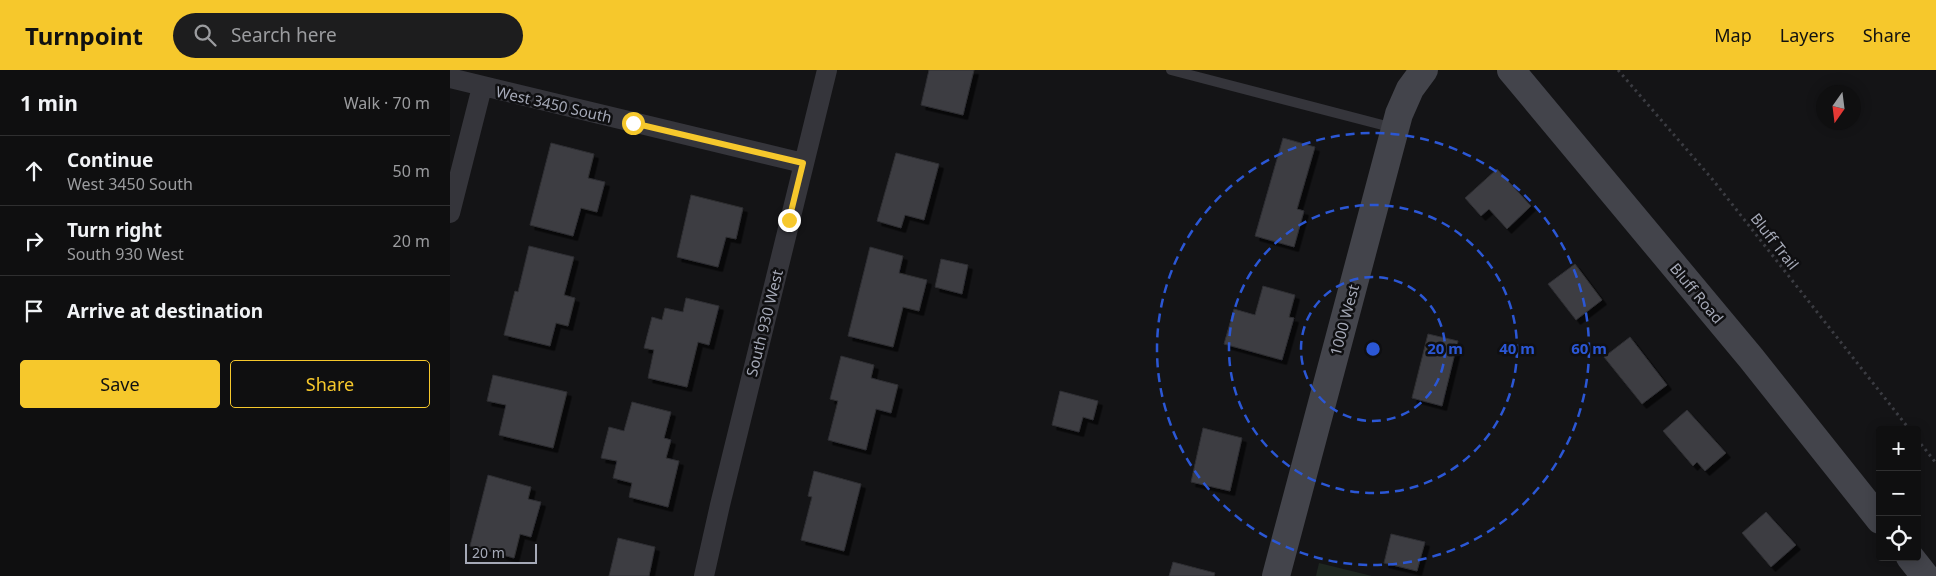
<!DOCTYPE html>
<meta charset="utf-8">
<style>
:root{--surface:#0f0f10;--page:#1d1d1e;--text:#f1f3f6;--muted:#9b9c9f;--line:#2f2f30;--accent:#f6c82c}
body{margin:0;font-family:"Noto Sans",sans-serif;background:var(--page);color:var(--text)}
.controls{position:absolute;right:15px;bottom:15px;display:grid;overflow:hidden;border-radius:5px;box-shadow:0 2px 12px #0003}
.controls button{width:45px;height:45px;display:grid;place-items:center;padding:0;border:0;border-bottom:1px solid var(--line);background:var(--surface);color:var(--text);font:25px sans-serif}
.compass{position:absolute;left:1366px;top:15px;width:45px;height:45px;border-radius:50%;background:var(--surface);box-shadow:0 2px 12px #0003;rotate:194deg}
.scale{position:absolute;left:15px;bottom:12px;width:72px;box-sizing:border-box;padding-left:5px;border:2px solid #a5a9b7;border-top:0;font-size:14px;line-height:18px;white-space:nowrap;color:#a5a9b7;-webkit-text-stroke:4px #0f0f11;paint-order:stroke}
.stop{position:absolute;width:15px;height:15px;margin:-11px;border:4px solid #f6c82c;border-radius:50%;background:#fff}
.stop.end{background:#f6c82c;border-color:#fff;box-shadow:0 1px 5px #0008}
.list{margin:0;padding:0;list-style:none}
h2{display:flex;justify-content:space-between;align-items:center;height:65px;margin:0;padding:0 20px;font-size:21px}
h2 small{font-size:16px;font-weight:400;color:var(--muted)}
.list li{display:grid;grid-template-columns:32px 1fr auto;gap:15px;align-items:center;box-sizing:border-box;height:70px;padding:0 20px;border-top:1px solid var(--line)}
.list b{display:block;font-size:19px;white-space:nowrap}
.list p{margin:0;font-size:16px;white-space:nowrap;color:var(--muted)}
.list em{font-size:16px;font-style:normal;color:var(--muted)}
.actions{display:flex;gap:10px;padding:15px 20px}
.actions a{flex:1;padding:11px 0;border:1px solid var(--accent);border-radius:5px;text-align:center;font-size:18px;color:var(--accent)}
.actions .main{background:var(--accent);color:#111}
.icon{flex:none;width:28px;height:28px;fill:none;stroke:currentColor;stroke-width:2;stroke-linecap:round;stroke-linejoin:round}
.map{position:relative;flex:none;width:1486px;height:506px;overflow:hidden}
header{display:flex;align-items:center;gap:30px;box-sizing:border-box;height:70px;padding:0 25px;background:var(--accent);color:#111}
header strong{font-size:24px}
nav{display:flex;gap:28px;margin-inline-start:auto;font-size:18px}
.search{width:350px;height:45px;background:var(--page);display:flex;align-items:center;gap:12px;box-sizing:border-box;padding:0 18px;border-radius:28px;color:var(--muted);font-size:19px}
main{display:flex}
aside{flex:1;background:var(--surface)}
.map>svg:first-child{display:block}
.green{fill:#1e2620}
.building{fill:#3e3e43;stroke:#2e2e32;filter:url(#shadow)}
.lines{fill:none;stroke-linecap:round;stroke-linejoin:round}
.path{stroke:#3b3c42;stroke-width:3;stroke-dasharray:2.5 4;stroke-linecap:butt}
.lane{stroke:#35353b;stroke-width:10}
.street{stroke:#35353b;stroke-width:20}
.secondary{stroke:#43444b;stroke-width:28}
.route{stroke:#f6c82c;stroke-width:6}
.ring{fill:none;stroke:#2b57d5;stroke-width:2.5;stroke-dasharray:9 6}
.labels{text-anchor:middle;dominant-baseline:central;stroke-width:5;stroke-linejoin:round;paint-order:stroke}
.street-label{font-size:15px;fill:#a5a9b7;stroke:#0f0f11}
.centre{fill:#2b57d5;stroke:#0f0f11;stroke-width:2.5}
.ring-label{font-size:15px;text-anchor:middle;font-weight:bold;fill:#2b57d5;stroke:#0f0f11;stroke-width:5;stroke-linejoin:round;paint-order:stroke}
</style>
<header>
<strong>Turnpoint</strong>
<div class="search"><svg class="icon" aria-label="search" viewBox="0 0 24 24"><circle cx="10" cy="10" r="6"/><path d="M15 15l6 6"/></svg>Search here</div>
<nav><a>Map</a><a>Layers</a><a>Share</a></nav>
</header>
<main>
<aside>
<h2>1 min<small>Walk · 70 m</small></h2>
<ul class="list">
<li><svg class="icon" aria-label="ahead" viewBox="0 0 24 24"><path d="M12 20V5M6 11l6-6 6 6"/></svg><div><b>Continue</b><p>West 3450 South</p></div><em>50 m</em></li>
<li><svg class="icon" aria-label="right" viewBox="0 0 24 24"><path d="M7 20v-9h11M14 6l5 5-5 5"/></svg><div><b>Turn right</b><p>South 930 West</p></div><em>20 m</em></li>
<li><svg class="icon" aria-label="arrive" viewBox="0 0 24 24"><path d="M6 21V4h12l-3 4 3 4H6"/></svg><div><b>Arrive at destination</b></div></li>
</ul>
<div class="actions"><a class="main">Save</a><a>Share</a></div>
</aside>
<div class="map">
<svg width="1486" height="506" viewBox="0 0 1486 506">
<defs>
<filter id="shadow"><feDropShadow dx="4.5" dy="4.5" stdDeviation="0" flood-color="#0009"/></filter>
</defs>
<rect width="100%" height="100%" fill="#141416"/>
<path class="green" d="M869,493L922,506H866Z"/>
<path class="building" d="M479,0H524L513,45L471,35Z
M833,68L865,77L847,139L854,141L844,177L805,166Z
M101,73L144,84L138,108L155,112L147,142L131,138L123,166L80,155Z
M446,83L489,94L474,150L455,145L451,158L427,151Z
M1047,99L1081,136L1057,159L1039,139L1031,146L1015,128Z
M241,125L293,138L286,169L276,167L268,197L227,187Z
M79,176L124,187L114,225L125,228L118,256L106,253L100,276L54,265L65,221L68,222Z
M420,177L453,186L449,203L477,210L469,241L453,237L443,277L398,266Z
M491,189L518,195L512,224L485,217Z
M1125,194L1152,230L1126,250L1098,214Z
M813,216L845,225L839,247L844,248L832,290L774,274L784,239L805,245Z
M236,228L269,236L259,275L248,272L237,317L198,308L204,280L194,278L202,247L212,250L215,238L233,242Z
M978,264L1008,271L992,336L962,328Z
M1180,267L1217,315L1192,334L1154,287Z
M391,286L424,295L421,308L448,315L441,343L426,339L416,380L378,370L388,331L380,329Z
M43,305L117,322L103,378L49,365L56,335L37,331Z
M610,321L648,331L643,350L633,347L629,362L602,355Z
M182,332L221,342L214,368L221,370L216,388L229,391L218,437L179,427L182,413L163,408L167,391L151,388L159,357L174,361Z
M1237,340L1276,383L1255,401L1247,392L1243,396L1213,361Z
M753,358L792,368L780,421L741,412Z
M364,401L411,414L394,481L351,470L362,427L358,426Z
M38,405L81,417L78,429L91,432L81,467L70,464L64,488L20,476Z
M1316,442L1346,475L1321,497L1292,463Z
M941,464L975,472L967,501L934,493Z
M168,468L205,477L199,506H159Z
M723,492L765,503L764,506H719Z"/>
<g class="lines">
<path class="path" d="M1168,0L1263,110L1460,360
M1467,369L1486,393"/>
<path class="lane" d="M721,0L944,58"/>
<path class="street" d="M0,8L353,93
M0,143L32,17
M254,506L270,435L377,0"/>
<path class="secondary" d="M1061,0L1301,288L1430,450
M1460,487L1475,506
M826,506L949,44L960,19L974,0"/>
</g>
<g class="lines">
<path class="route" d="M183,53L353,93L339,150"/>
</g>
<g class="ring">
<circle cx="923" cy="279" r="72"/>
<circle cx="923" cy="279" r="144"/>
<circle cx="923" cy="279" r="216"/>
</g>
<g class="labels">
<g class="street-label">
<text transform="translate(104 34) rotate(13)">West 3450 South</text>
<text transform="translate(1325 171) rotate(52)">Bluff Trail</text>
<text transform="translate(1247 223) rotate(50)">Bluff Road</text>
<text transform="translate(894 250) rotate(-75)">1000 West</text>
<text transform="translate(314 253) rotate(-76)">South 930 West</text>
</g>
</g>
<circle cx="923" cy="279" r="8" class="centre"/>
<g class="ring-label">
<text x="995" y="284">20 m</text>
<text x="1067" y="284">40 m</text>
<text x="1139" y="284">60 m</text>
</g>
</svg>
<div class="controls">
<button>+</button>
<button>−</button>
<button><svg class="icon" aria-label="locate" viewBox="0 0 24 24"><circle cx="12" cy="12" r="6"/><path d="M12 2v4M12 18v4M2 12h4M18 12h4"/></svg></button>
</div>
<svg class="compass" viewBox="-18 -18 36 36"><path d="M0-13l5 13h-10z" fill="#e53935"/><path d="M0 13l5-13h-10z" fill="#9b9c9f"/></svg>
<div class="scale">20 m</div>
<div class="stop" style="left:183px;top:53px"></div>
<div class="stop end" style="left:339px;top:150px"></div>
</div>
</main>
